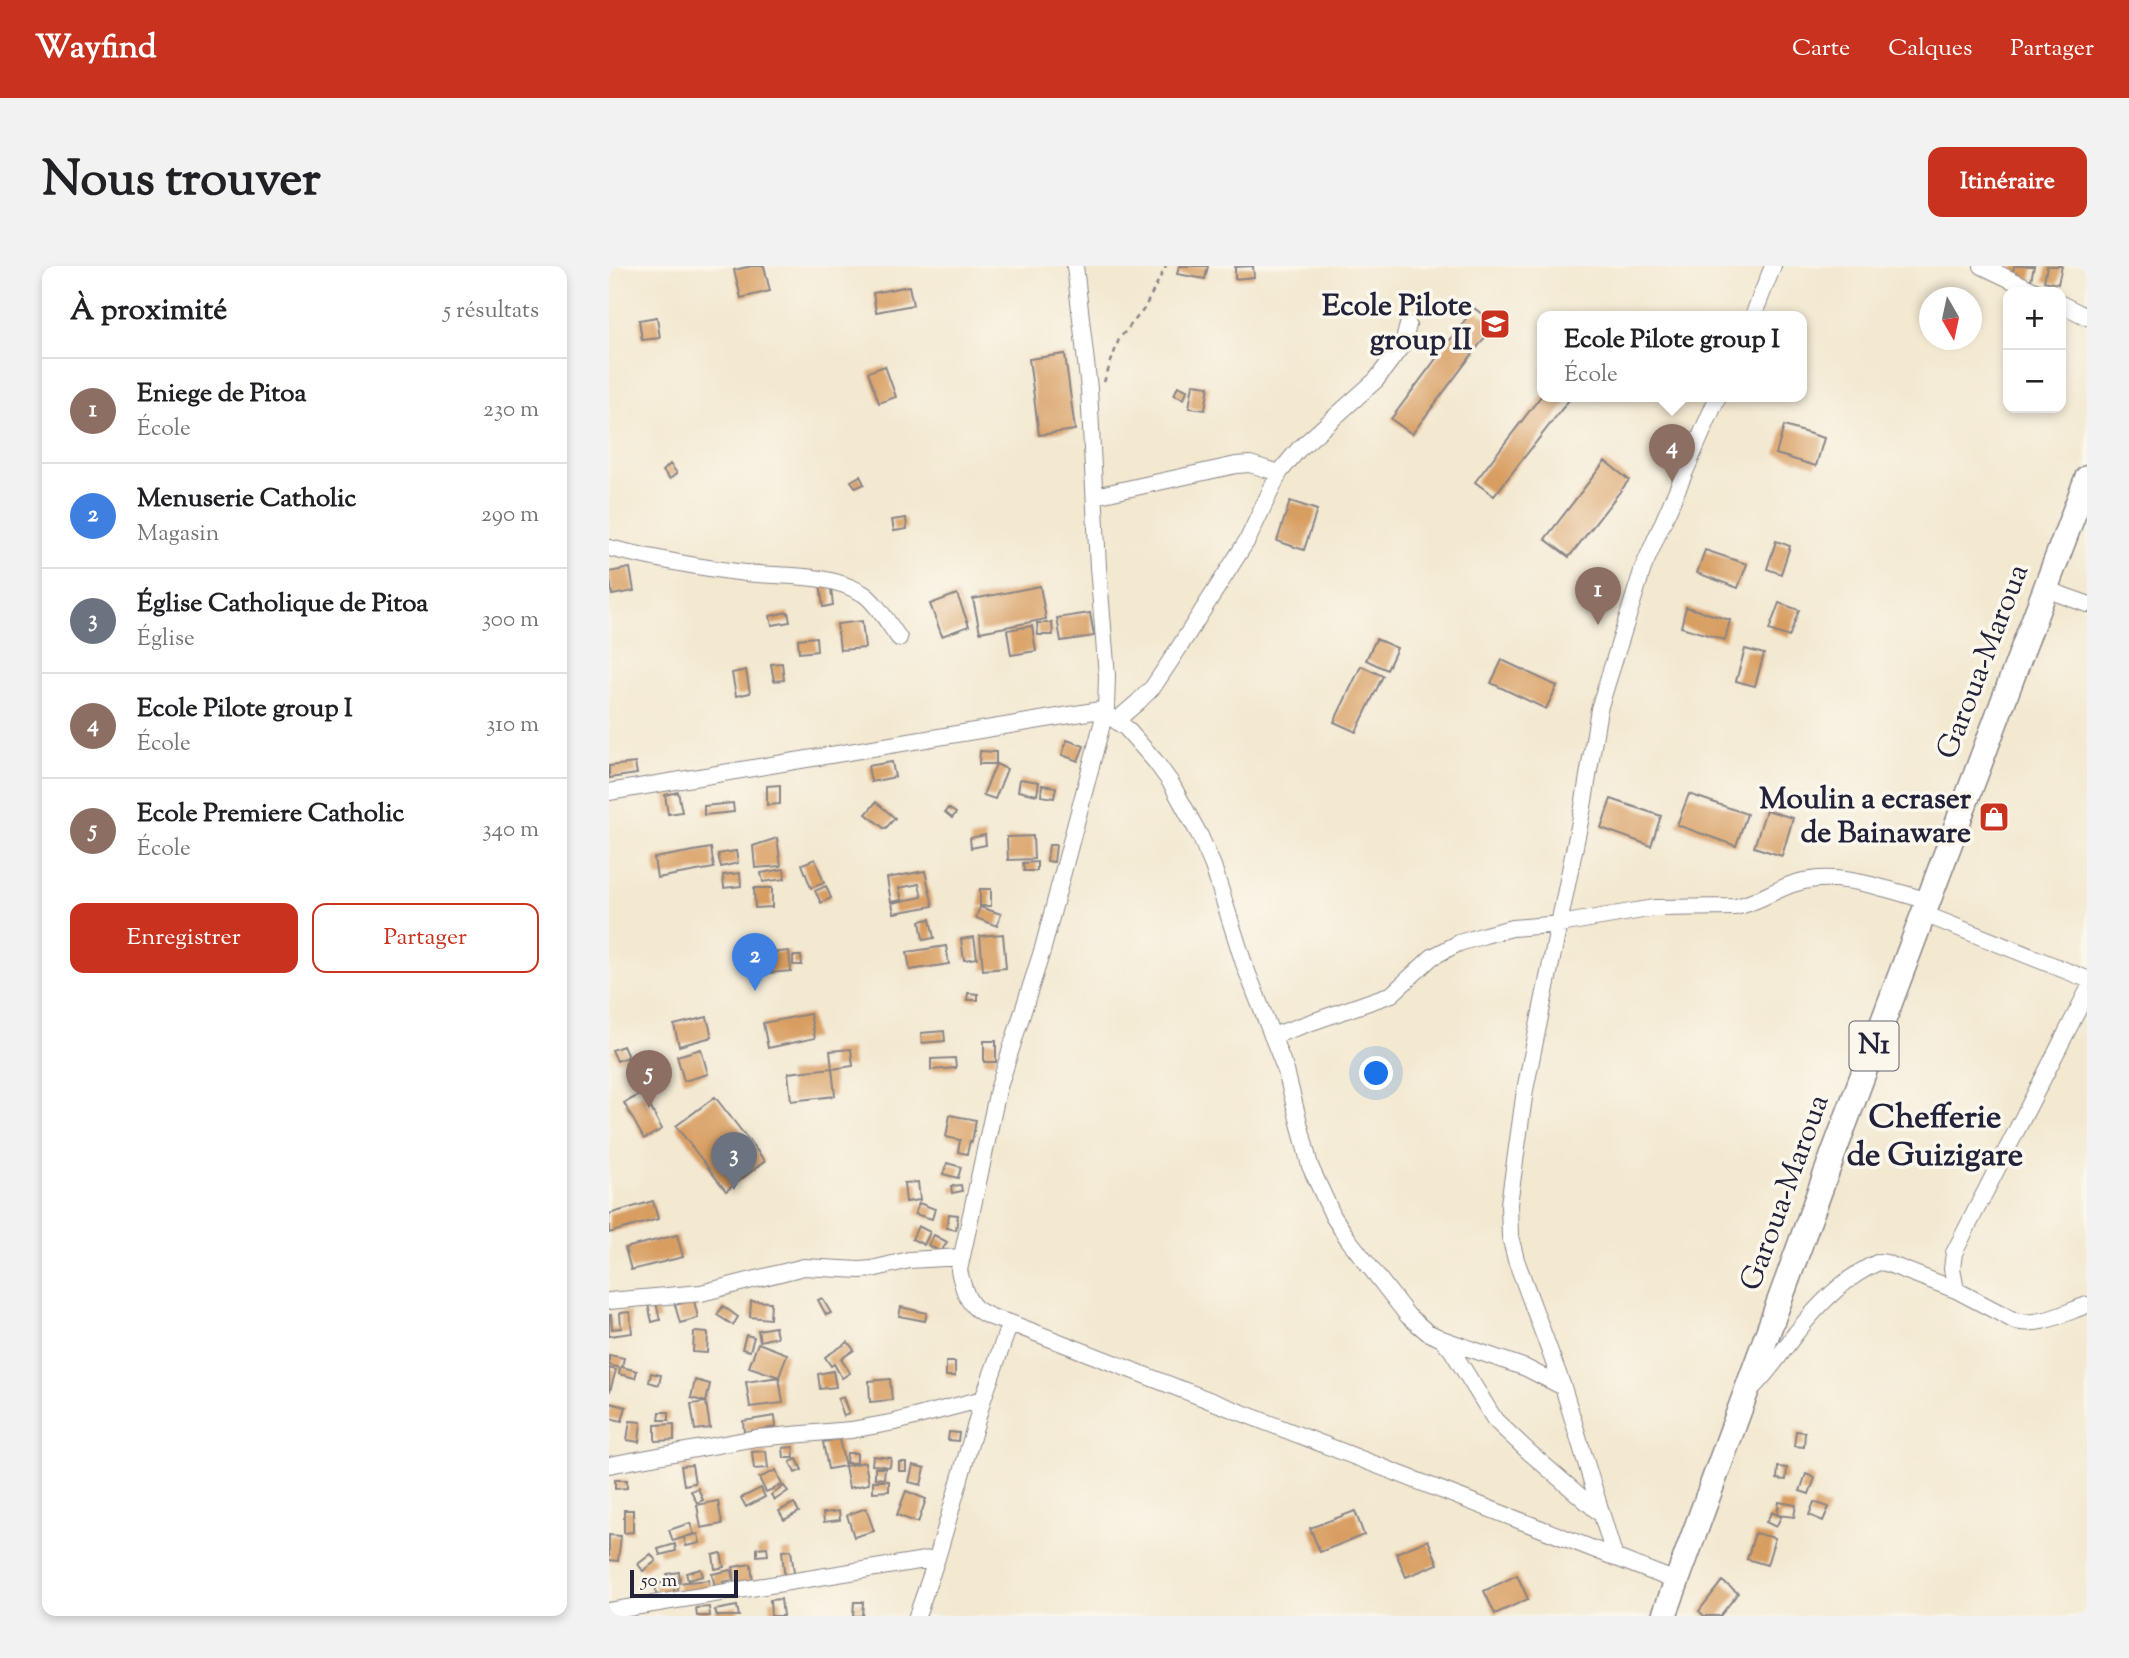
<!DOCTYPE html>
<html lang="fr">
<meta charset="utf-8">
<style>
:root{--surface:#fff;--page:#f2f2f2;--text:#202124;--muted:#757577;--line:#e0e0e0;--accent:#c8321e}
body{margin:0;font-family:"Sorts Mill Goudy",serif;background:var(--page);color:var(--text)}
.controls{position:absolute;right:21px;top:21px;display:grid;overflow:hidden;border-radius:14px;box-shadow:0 4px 10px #0003}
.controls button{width:63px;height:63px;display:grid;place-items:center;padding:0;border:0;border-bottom:2px solid var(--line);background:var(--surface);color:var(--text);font:35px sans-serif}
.compass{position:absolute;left:1310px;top:21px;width:63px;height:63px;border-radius:50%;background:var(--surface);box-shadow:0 4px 10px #0003;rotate:171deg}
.scale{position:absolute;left:21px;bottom:18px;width:108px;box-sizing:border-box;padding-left:7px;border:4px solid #22223b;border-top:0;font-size:19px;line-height:24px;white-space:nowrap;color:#22223b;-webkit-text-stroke:5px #fbf7ec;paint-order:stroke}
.you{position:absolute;left:768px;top:808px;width:24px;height:24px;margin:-18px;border:5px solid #fff;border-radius:50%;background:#1a73e8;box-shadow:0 0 0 10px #1a73e833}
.badge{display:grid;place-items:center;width:46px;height:46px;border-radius:50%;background:var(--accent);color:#fff;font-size:23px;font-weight:700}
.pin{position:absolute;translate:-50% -58px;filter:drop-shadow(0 2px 4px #0008)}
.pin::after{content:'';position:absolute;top:37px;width:24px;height:21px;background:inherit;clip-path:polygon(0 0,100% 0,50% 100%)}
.popup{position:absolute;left:928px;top:45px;width:270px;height:91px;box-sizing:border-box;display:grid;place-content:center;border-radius:14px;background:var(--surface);filter:drop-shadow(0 2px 5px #0005);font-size:23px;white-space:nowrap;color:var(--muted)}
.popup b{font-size:26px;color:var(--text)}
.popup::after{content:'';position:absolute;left:50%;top:100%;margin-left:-14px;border:14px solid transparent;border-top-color:var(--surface)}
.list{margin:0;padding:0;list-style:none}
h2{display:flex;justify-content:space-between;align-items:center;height:91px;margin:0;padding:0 28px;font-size:30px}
h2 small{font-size:23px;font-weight:400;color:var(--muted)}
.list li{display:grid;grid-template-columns:46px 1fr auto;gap:21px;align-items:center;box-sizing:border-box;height:105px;padding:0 28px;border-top:2px solid var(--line)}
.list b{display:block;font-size:26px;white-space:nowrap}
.list p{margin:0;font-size:23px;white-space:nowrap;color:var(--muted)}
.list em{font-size:23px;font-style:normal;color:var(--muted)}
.actions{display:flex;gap:14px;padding:21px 28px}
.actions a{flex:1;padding:16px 0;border:2px solid var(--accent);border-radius:14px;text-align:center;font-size:24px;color:var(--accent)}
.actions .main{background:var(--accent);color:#fff}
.map{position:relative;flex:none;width:1478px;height:1350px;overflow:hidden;border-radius:14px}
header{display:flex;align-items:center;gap:42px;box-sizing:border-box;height:98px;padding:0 35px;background:var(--accent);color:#fff}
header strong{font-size:33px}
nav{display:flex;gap:38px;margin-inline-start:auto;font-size:24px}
.intro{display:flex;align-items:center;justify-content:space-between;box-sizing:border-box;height:168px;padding:0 42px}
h1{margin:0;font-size:49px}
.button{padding:18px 32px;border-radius:14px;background:var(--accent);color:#fff;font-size:24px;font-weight:700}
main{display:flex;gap:42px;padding:0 42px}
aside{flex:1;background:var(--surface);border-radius:14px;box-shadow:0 4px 10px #0003}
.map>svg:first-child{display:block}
.building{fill:#d89d60}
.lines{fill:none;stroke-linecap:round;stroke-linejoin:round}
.minor-casing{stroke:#8a8586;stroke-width:18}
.highway-casing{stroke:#8a8586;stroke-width:27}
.path{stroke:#8a8586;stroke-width:2.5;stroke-dasharray:5 5;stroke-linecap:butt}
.minor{stroke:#fff;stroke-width:16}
.highway{stroke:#fff;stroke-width:24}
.labels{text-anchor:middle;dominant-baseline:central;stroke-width:7;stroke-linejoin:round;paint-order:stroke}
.shield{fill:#fbf7ec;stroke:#636270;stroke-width:2}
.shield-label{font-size:28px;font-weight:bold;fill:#22223b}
.poi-label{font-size:30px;font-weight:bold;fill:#22223b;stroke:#fbf7ec;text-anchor:end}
.street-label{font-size:30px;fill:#22223b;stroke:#fbf7ec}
.quarter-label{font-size:33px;font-weight:bold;fill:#22223b;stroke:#fbf7ec}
</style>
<header>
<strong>Wayfind</strong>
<nav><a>Carte</a><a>Calques</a><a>Partager</a></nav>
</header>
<div class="intro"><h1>Nous trouver</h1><a class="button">Itinéraire</a></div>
<main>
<aside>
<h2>À proximité<small>5 résultats</small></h2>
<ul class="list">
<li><span class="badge" style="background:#8d6e63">1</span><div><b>Eniege de Pitoa</b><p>École</p></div><em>230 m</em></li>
<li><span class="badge" style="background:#3f7fe0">2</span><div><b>Menuserie Catholic</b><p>Magasin</p></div><em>290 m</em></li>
<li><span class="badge" style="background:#6b7280">3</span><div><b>Église Catholique de Pitoa</b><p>Église</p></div><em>300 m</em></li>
<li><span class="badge" style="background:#8d6e63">4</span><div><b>Ecole Pilote group I</b><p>École</p></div><em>310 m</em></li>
<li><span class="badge" style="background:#8d6e63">5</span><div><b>Ecole Premiere Catholic</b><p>École</p></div><em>340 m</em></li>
</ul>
<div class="actions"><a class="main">Enregistrer</a><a>Partager</a></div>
</aside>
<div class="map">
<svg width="1478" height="1350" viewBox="0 0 1478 1350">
<rect width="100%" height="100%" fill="#fbf7ec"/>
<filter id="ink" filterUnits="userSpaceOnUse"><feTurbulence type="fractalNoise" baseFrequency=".0143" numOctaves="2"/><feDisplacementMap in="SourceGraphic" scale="14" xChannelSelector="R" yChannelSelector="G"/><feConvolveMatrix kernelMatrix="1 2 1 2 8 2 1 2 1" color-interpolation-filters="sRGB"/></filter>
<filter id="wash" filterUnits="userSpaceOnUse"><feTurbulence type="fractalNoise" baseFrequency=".00686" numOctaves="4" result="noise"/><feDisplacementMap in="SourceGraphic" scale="28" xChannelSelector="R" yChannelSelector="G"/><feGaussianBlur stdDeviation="1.57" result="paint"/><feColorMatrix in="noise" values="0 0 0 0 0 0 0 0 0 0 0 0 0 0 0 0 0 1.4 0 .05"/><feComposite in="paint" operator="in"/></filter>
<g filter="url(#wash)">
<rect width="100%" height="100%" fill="#f3e8d0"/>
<g id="blocks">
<path class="building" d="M143,0H155L161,25L132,32L125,4Z
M570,0H599L596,13L568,8Z
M644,0L645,11L626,13V1Z
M1405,0H1425L1422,14L1403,9Z
M1438,0H1453L1449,18L1435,15Z
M300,20L304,39L267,46L264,27Z
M865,42L886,58L803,168L782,153Z
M48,51L51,72L33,74L30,54Z
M456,88L466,164L430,169L420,93Z
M276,100L287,131L270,137L259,106Z
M584,118L600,120L596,144L580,142Z
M569,120L578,124L575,133L565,129Z
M932,130H963L885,230L866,216Z
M1175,160L1215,172L1207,200L1167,188Z
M996,195L1020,214L960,291L936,273Z
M61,198L68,207L61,213L54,205Z
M251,210L255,218L247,222L242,215Z
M681,235L708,244L695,284L668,275Z
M297,252L298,263L285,265L283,254Z
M1167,275L1181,280L1172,308L1158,303Z
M1096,284L1138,298L1129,322L1088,307Z
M21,302L25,325L3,329L0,306Z
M221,315L224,339L214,341L211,316Z
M431,320L437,353L371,366L364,333Z
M348,328L360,360L333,370L321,338Z
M1170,337L1190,344L1180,371L1160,364Z
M1077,341L1121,354L1116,374L1072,361Z
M179,346L181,356L163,359L161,350Z
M481,347L485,370L452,375L448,352Z
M253,355L256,382L231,384L228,358Z
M428,357H443L444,369H429Z
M423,360L427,385L402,389L398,364Z
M207,371L208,385L190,387L189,373Z
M767,373L788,382L778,404L757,394Z
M1136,383L1155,388L1146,420L1127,415Z
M893,394L948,420L937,443L882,417Z
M173,397L175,414L165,415L162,398Z
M752,400L774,410L747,466L725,456Z
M137,404L141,427L127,430L123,407Z
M458,474L475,480L469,495L453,489Z
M371,485L387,486V498H370Z
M283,496L286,511L262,516L259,500Z
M26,497L28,508L0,512V500Z
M387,498L398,503L386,533L374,529Z
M411,513L430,516L428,529L409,525Z
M171,519V538L158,539V520Z
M433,519L447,521L445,532L432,530Z
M69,526L73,546L59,548L56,529Z
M1080,528L1138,548L1127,580L1068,559Z
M1002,533L1052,550L1042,580L992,562Z
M267,536L286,552L276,563L257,548Z
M124,537L125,546L95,549V540Z
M339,542L347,547L343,552L336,546Z
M1157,544L1184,552L1173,590L1145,581Z
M376,569L377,579L362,582L361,572Z
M424,570L425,593L399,594L398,571Z
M168,572L172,600L146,602L144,580Z
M440,579H447L445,596L438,595Z
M102,582L105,602L48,612L45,592Z
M127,585L129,597L112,601L109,588Z
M206,593L215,617L202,622L193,598Z
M428,596V605H415L414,597Z
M175,603L176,613L154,616L152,607Z
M316,605L324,640L285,647L283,637L313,631L310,618L290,622L293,634L282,636L278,612Z
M131,607L132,620L115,622L114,609Z
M217,620L222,632L212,637L206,625Z
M145,622H163V641L146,642Z
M371,623H382V640H371Z
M371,641L392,648L388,660L367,652Z
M321,653L325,672L314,674L311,655Z
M394,668L397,702L374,704L371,670Z
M365,671L368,692L355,694L352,673Z
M337,680L340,698L301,704L298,686Z
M180,685L182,705L149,708L147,688Z
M184,690H192L193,699H184Z
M359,727L369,728V734H358Z
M201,748L206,772L159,782L154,757Z
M98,751L103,771L70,780L65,759Z
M335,765L336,775L313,777L312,767Z
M375,775H387V796H375Z
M14,780L19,791L8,795L3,784Z
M92,783L99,808L75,815L68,790Z
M242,783L244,800L223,803L221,785Z
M346,792L347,802L322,804V793Z
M223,802L226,830L182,835L179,807Z
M34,827L53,863L35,873L15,837Z
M106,831L156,895L117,925L67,860Z
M341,849L367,854L363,876L361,875L358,888L349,886L351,874L337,871Z
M338,897L352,901L349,912L334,908Z
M309,916L311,934L297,936L295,917Z
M352,919L353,925L343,927L342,920Z
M44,935L49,953L0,967V948Z
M310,937L326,943L323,953L306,948Z
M340,948L349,949L347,964L338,962Z
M309,960L321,966L315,979L303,973Z
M68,969L74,991L22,1004L16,982Z
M325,969L338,976L332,986L319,979Z
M213,1032L222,1047L217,1049L209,1034Z
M85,1034L89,1052L71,1057L66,1039Z
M142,1035L162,1036L161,1053L141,1051Z
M47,1037L51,1054L43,1056L39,1038Z
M114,1040L129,1051L124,1059L108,1049Z
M292,1041L318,1047L316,1055L290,1050Z
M21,1046L23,1067L0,1070V1049H2L3,1063L12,1062L11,1047Z
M166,1061L168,1071L151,1075L149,1064Z
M85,1066L99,1067L98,1087L84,1086Z
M137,1069L145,1071L141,1085L133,1083Z
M239,1076L245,1084L232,1093L241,1107L233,1112L225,1098L222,1100L216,1091Z
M149,1077L178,1088L170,1111L140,1101Z
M0,1089L15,1092L13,1101L28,1105L26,1112L10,1108L11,1102L0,1099Z
M337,1096H346V1110H337Z
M0,1102L7,1104L1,1125H0Z
M224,1105L227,1121L211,1123L209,1108Z
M42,1107L52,1109L50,1119L40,1116Z
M170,1111L174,1137L141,1141L137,1116Z
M281,1113L283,1134L261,1136L260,1115Z
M86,1114L101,1118L97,1136L82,1132Z
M234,1131L240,1148L235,1150L229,1133Z
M97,1136L101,1162L86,1164L82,1138Z
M1,1137L17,1141L13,1155L0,1152Z
M51,1146H60V1154H50Z
M166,1150L167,1161L135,1166L134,1155Z
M21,1155L32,1156L30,1176L18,1174Z
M65,1158V1174L46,1175V1159Z
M1187,1165L1196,1166L1195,1181L1185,1180Z
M340,1166L350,1167L349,1175L339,1174Z
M230,1173L236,1200L219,1203L214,1176Z
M184,1181L185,1192H175L174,1182Z
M157,1185L159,1202L145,1203L143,1186Z
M238,1187H248V1197H237Z
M264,1190L282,1192L281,1201L263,1199Z
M188,1193L193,1204L186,1207L181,1196Z
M256,1196L260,1218L240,1222L236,1200Z
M290,1196H297V1205H290Z
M83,1199L86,1217L75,1219L72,1200Z
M304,1199L316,1202L312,1219L300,1216Z
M1169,1201L1178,1202L1177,1214L1168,1213Z
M266,1202H276L275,1213L266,1212Z
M167,1204L173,1219L157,1226L150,1212Z
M1197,1208L1206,1212L1200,1228L1191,1225Z
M6,1214H18V1222L6,1223Z
M264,1215H280V1225L264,1226Z
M175,1220L179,1225L166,1234L162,1229Z
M89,1222L94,1234L88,1237L82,1225Z
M152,1222L156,1231L137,1241L132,1232Z
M297,1225L317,1233L309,1257L288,1249Z
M109,1235L113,1258L92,1262L88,1239Z
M1170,1236L1187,1239L1185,1251L1168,1249Z
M1205,1236L1220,1241L1214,1255L1200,1249Z
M185,1237L190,1246L175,1254L170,1245Z
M257,1242L265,1265L245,1271L238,1249Z
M15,1244H24V1266L15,1267Z
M230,1245L231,1254L215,1256L214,1247Z
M746,1245L755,1269L711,1286L701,1262Z
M1163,1246L1172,1251L1167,1261L1157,1256Z
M81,1257L85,1268L64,1275L60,1264Z
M1146,1267L1166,1272L1158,1299L1138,1293Z
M89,1268L91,1277L77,1280L75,1271Z
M0,1269L12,1270L9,1295L0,1294Z
M819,1274L829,1298L797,1311L787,1287Z
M66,1278L67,1285L51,1289L49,1283Z
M158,1281L159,1289L148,1290V1282Z
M182,1284L186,1314L176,1315L173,1285Z
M112,1287L115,1301L106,1303L104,1289Z
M42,1288L47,1295L34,1305L29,1298Z
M142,1298L144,1316L126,1318L124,1301Z
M92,1303L94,1310L79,1314L77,1307Z
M122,1304L124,1314L114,1316L116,1323L107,1325L103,1308Z
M70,1306L71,1314L64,1315L66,1332L48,1334L46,1318L59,1316L58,1308Z
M908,1309L919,1333L886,1348L875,1325Z
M100,1314L101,1326L70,1329L68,1317Z
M1113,1315L1129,1327L1111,1350H1095L1090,1345Z
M172,1333L174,1350H162L161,1334Z
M245,1336H254L253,1350H244Z
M128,1340L130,1350H108L106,1344Z
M100,1341L101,1350H88L87,1342Z"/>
</g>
</g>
<g filter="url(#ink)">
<use href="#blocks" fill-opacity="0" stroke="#8a8586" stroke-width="2"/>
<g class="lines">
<g class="minor-casing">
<path id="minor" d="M466,0L480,123L489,301L498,410L497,443L434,682L389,824L350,1004C358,1041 365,1047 401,1057L1067,1315
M1373,0L1428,26
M1452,38L1478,51
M1144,50L1164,0
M486,230L627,199L641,198L670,207
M0,282C46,293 91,302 137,307C176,311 218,307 253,327C266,334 281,360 290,372
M1436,323L1478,338
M496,447L517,462L546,495L562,517L591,570L604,600L635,698L677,805L701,900L724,950L739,973L799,1050L818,1066L833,1073L842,1083L886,1154L920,1186L993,1249
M507,455L529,436L544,421L564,391L639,273L670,207L689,184L767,114L794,78L799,59
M0,526L497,443
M1315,648L1478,713
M663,770L783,728L823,691L850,677L876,669L903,662L951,658L1045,642L1126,641C1148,637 1166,623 1187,617C1229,604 1279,624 1320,635
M1347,1024L1343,1003L1345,987L1478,726
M0,1035L92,1027L195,1001L251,1004L263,1003L300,994L353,991
M833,1073L917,1102L954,1121
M1142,1123C1160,1106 1172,1087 1187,1067C1209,1039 1237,1010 1270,996L1277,997L1347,1024L1406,1055C1431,1061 1455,1047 1478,1039
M0,1199L147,1172L242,1164L286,1156L374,1133
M1006,1292L954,1121L907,994L901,970L900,938L916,824L974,541L990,443L1034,302L1109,130
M0,1345L328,1292
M308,1350L328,1292L374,1133L401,1057"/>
</g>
<g class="highway-casing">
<path id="highway" d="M1055,1350L1225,886L1478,212"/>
</g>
<path class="path" d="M495,116L510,73L535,43L557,0"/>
<use href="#minor" class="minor"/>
<use href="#highway" class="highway"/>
</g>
</g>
<defs>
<g id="school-square" transform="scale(1.575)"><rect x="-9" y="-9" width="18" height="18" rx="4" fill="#c8321e" stroke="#fbf7ec"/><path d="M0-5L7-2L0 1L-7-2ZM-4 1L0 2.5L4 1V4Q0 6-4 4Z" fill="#fff"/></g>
<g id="shop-square" transform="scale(1.575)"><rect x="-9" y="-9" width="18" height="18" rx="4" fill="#c8321e" stroke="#fbf7ec"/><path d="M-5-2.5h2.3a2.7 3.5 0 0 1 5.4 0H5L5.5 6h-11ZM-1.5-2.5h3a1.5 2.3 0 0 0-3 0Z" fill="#fff"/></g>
</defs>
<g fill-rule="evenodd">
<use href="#school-square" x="886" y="58"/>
<use href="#shop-square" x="1385" y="551"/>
</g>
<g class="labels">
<rect class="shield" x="1240.5" y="755.5" width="49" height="49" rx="5"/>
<g class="shield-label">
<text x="1265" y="780">N1</text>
</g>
<g class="poi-label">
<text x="863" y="41">Ecole Pilote<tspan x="863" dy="34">group II</tspan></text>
<text x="1362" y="534">Moulin a ecraser<tspan x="1362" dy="34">de Bainaware</tspan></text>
</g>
<g class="street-label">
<text transform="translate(1375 396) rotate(-69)">Garoua-Maroua</text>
<text transform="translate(1177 927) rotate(-70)">Garoua-Maroua</text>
</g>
<g class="quarter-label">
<text x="1326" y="853">Chefferie<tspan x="1326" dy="38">de Guizigare</tspan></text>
</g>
</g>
</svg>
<div class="controls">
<button>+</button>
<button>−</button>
</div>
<svg class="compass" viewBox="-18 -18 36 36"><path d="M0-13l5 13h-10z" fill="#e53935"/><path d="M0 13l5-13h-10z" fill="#757577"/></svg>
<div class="scale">50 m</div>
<div class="you"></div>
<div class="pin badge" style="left:989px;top:359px;background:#8d6e63">1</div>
<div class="pin badge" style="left:146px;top:725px;background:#3f7fe0">2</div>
<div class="pin badge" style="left:125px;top:924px;background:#6b7280">3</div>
<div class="pin badge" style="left:1063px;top:216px;background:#8d6e63">4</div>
<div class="popup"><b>Ecole Pilote group I</b>École</div>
<div class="pin badge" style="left:40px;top:842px;background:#8d6e63">5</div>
</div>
</main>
